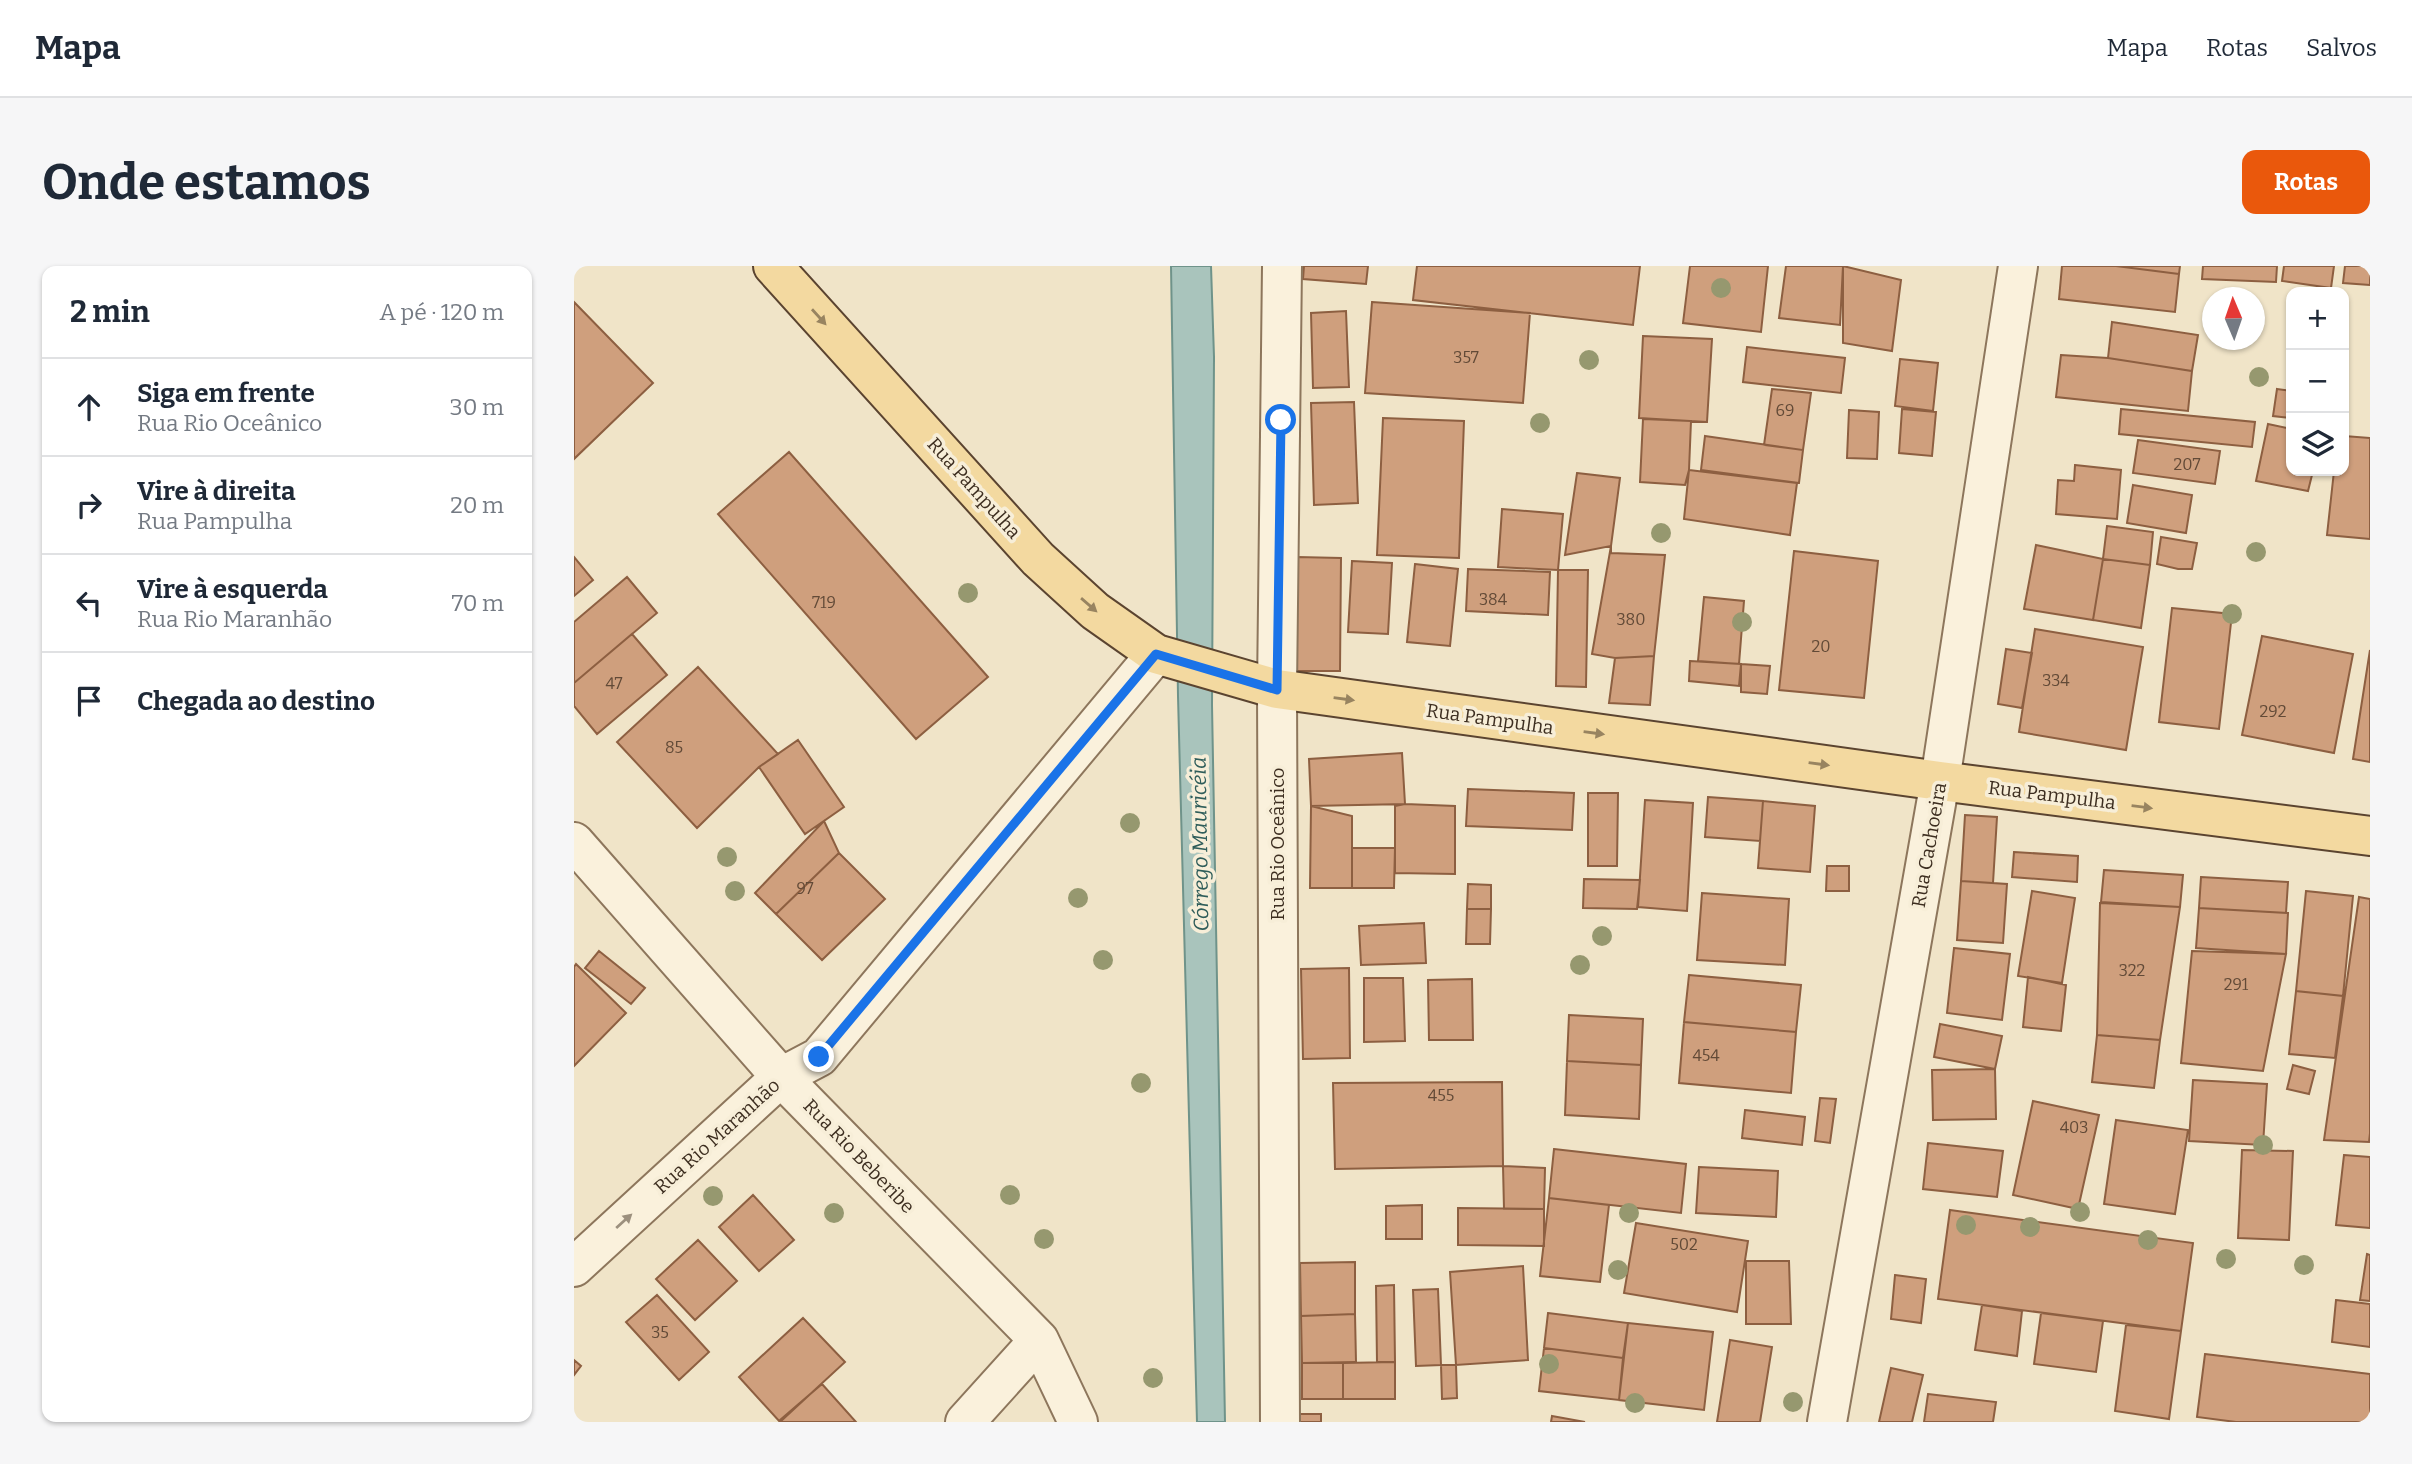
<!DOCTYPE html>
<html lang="pt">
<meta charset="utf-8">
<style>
:root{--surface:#fff;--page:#f6f6f7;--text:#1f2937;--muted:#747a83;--line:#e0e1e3;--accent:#ea580c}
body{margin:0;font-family:Bitter,serif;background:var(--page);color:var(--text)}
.controls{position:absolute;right:21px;top:21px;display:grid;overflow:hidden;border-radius:14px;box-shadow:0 2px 5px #0004}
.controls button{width:63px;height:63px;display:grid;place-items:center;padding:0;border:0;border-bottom:2px solid var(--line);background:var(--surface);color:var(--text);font:35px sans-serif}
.compass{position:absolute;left:1628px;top:21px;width:63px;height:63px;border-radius:50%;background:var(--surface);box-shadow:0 2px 5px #0004;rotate:358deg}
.stop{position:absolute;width:21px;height:21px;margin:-16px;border:5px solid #1a73e8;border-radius:50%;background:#fff}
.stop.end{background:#1a73e8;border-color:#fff;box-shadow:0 2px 7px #0008}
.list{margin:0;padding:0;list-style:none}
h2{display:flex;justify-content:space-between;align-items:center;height:91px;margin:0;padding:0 28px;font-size:30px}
h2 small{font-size:23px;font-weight:400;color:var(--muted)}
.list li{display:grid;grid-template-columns:46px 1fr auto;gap:21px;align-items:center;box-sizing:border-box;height:98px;padding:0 28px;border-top:2px solid var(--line)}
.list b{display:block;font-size:26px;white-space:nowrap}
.list p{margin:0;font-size:23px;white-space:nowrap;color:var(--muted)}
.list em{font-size:23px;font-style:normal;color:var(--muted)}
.icon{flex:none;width:38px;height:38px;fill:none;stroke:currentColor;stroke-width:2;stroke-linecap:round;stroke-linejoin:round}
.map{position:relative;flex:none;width:1796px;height:1156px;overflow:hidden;border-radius:14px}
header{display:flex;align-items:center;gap:42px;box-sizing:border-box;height:98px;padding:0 35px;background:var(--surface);border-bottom:2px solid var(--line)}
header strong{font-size:33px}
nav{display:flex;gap:38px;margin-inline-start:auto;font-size:24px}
.intro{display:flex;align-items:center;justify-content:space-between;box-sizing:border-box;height:168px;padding:0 42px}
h1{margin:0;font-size:49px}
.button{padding:18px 32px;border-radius:14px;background:var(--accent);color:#fff;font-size:24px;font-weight:700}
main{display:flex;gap:42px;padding:0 42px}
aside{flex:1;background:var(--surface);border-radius:14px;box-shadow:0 2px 5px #0004}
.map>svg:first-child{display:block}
.water{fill:#a9c4bc;stroke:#6f938a;stroke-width:2}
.building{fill:#cf9f7d;stroke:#8d5f41;stroke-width:2}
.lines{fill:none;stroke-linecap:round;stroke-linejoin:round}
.minor-casing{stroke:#8d765c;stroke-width:42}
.major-casing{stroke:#5b4430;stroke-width:42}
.minor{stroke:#faf1dc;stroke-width:38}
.major{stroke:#f3d9a0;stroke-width:38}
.tree{fill:#96986f}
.oneway{fill:#988460}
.oneway2{fill:#9c907e}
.route{stroke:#1a73e8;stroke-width:9}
.labels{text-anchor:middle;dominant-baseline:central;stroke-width:7;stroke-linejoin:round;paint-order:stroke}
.number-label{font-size:16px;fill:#624a37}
.street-label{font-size:19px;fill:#3d2e20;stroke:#f7eed8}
.water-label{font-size:21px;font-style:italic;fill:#2f5d5a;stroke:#f7eed8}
</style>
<header>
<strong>Mapa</strong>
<nav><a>Mapa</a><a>Rotas</a><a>Salvos</a></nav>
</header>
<div class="intro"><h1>Onde estamos</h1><a class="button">Rotas</a></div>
<main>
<aside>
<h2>2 min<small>A pé · 120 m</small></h2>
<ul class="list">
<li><svg class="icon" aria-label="ahead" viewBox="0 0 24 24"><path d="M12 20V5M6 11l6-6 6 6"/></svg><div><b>Siga em frente</b><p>Rua Rio Oceânico</p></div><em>30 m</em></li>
<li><svg class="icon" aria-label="right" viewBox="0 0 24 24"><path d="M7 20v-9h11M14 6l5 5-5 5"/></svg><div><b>Vire à direita</b><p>Rua Pampulha</p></div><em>20 m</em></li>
<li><svg class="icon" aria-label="left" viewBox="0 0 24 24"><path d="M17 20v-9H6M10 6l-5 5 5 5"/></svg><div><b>Vire à esquerda</b><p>Rua Rio Maranhão</p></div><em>70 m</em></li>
<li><svg class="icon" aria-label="arrive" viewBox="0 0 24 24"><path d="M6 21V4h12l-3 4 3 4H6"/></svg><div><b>Chegada ao destino</b></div></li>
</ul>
</aside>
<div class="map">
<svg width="1796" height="1156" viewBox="0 0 1796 1156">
<rect width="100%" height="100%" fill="#f0e4c8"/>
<path class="water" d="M597,0H637L640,91L638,439L651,1156H623L604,430Z"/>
<path class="building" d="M730,0H794L792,18L729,13Z
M843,0H1066L1059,59L839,34Z
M1116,0H1194L1187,66L1109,57Z
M1212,0H1269L1266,59L1205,52Z
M1269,0L1327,14L1318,85L1269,77Z
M1488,0H1542L1605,8L1601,46L1485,33Z
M1542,0H1606L1605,8Z
M1629,0H1703L1702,16L1628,13Z
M1710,0H1760L1757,22L1708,15Z
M1771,0H1796V19L1769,17Z
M0,36L79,117L0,193Z
M798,36L956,47L949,137L791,127Z
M772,45L775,121L739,122L737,47Z
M1538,56L1624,69L1618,105L1534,92Z
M1069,70L1138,73L1133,156L1065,152Z
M1173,81L1271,92L1267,127L1169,116Z
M1487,89L1534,92L1618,105L1614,145L1482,131Z
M1326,93L1364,97L1359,145L1321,140Z
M1198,123L1237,127L1229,184L1190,179Z
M1703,123L1717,125V152L1699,150Z
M780,136L784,237L740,239L737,137Z
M1328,143L1362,146L1358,190L1325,187Z
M1547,143L1681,156L1678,181L1545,168Z
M1275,144L1305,146L1303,193L1273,192Z
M809,152L890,155L885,292L803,289Z
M1069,153L1117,155L1115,204L1111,219L1066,216Z
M1694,158L1717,163V205H1739L1734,225L1682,215Z
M1131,170L1229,184L1225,217L1127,204Z
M1770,170L1796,172V273L1753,269L1760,205H1770Z
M1564,174L1646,185L1641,218L1559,207Z
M215,186L414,411L342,473L144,248Z
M1501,199L1547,204L1543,253L1482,248L1484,214L1500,215Z
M1115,204L1223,217L1216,269L1110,253Z
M1003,207L1046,212L1037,280L991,289Z
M1559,219L1618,229L1612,267L1553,257Z
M928,243L989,248L984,304L924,301Z
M1533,260L1579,266L1576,299L1529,293Z
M1587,271L1623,277L1618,303H1604L1583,298Z
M1462,279L1529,293L1519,354L1450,343Z
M1037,280V287L1091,289L1080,390L1041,392L1018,388Z
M1220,285L1304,295L1290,432L1205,424Z
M0,291L19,314L0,330Z
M723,291L767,292L766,405H721Z
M1529,293L1576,299L1567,362L1519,354Z
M778,295L818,297L814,368L774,366Z
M841,298L884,303L876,380L833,376Z
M894,303L976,306L974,349L892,345Z
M984,304H1014L1012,421L982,420Z
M53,311L83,347L0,417V356Z
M1130,331L1170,335L1165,398L1124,395Z
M1598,342L1658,348L1645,463L1585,456Z
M1461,363L1569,381L1552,484L1445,466Z
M58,368L93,409L23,468L0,440V417Z
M1688,370L1779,388L1760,487L1668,469Z
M1432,383L1458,387L1448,442L1424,438Z
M1796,384V496L1779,493Z
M1080,390L1076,439L1035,437L1041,392Z
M1116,395L1167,398L1165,420L1115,415Z
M1167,398L1196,400L1193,428L1167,426Z
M124,401L204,488L185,501L123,562L43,476Z
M224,474L270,541L231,568L185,501Z
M828,487L831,538L737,540L735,493Z
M894,523L1000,527L998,564L892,560Z
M1014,527H1044L1043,600H1014Z
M1134,531L1189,535L1186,575L1131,571Z
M1071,534L1119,537L1113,645L1064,641Z
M1189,535L1241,540L1236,606L1184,602Z
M831,538L881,540V608L821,607V540Z
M737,540L778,550V622H736Z
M1391,549L1423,551L1419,617L1387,615Z
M250,555L265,587L202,648L181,627Z
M778,582H821L820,622H778Z
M1440,586L1504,590L1503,616L1438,611Z
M265,587L311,633L248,694L202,648Z
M1253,600H1275V625H1252Z
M1530,604L1609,609L1606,641L1527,636Z
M1627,611L1714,616L1712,647L1625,642Z
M1010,613L1066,614L1063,643L1009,642Z
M1387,615L1433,618L1429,677L1383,674Z
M894,618L917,619V643H893Z
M1458,625L1501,632L1488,717L1444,710Z
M1732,625L1779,630L1769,730L1722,725Z
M1128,627L1215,633L1211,699L1123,694Z
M1785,631L1796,633V867L1795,876L1750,874Z
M1526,637L1606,641L1586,774L1523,769Z
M1625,642L1714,647L1712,688L1622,682Z
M893,643H917L916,678H892Z
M850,657L852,697L787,699L785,660Z
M1380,682L1436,688L1428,754L1373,747Z
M25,685L71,722L57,738L11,702Z
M1618,685L1712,688L1689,805L1607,797Z
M2,698L52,747L0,800V701Z
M775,702L776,792L729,793L727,703Z
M1115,709L1227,719L1222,766L1110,756Z
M1454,711L1492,719L1487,765L1449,761Z
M790,712H829L831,775L790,776Z
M898,713L899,774H855L854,714Z
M1722,725L1769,730L1761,792L1715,788Z
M995,749L1069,753L1067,799L993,795Z
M1110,756L1222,766L1217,827L1105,817Z
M1366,758L1428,770L1421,803L1360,791Z
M1523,769L1586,774L1580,822L1518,816Z
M993,795L1067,799L1065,853L991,849Z
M1719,799L1741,805L1735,828L1713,823Z
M1421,803L1422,853L1359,854L1358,804Z
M1619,814L1693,818L1689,879L1615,875Z
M928,816L929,900L761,903L759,817Z
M1246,832L1262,833L1256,877L1241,875Z
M1459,835L1525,849L1504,943L1439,929Z
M1171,844L1231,851L1228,879L1168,872Z
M1542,854L1614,864L1601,948L1530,938Z
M1354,877L1429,885L1423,931L1349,923Z
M980,883L1112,898L1107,947L975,932Z
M1668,884L1719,885L1715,974L1664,972Z
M1770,889L1796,891V962L1762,959Z
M929,900L971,902L970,943H930Z
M1125,901L1204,905L1202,951L1122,947Z
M179,929L220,974L185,1005L145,961Z
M975,932L1035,939L1026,1016L966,1010Z
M848,939V973H812V940Z
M884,942L970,943V980L884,979Z
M1376,944L1619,977L1607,1065L1364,1033Z
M1062,957L1174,975L1163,1046L1050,1027Z
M124,974L163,1015L121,1054L82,1013Z
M1793,988L1796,989V1035L1786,1034Z
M1172,995H1215L1217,1058H1172Z
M781,996V1048L727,1050L726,997Z
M949,1000L954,1094L882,1099L876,1006Z
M1321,1009L1352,1013L1347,1057L1317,1053Z
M820,1019L821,1096H803L802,1020Z
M864,1023L867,1099L842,1100L839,1024Z
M83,1029L135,1086L105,1114L52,1056Z
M1762,1034L1796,1038V1081L1758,1076Z
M1408,1039L1448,1045L1443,1090L1401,1084Z
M974,1047L1054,1057L1049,1092L970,1082Z
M1467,1047L1529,1055L1522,1106L1460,1098Z
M781,1048L782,1096L728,1097L727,1050Z
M229,1052L271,1096L206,1156L165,1111Z
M1054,1057L1139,1066L1130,1144L1045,1134Z
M1552,1059L1607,1065L1595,1153L1541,1145Z
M1156,1074L1198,1081L1186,1156H1143Z
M970,1082L1049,1092L1045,1134L965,1125Z
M1631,1088L1796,1108V1156H1662L1623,1151Z
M0,1094L7,1100L0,1109Z
M821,1096V1133H769V1097Z
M728,1097H769V1133H728Z
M867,1099H882L883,1132L868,1133Z
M1317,1102L1349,1109L1338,1156H1305Z
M248,1118L282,1156H208L206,1154Z
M1354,1128L1422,1136L1419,1156H1350Z
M723,1148H747V1156H724Z
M978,1150L1011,1156H977Z"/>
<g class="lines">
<g class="minor-casing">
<path id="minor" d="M0,576L207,811L465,1074L504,1156
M0,1001L207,811L245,791L582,388
M391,1156L465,1074
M706,1156L703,423L708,0
M1253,1156L1366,515L1444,0"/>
</g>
<g class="major-casing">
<path id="major" d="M199,0L464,293L521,345L582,388L703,423L1366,515L1796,570"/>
</g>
<use href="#minor" class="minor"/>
<use href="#major" class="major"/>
</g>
<g class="tree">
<circle cx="1147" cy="22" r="10"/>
<circle cx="1015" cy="94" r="10"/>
<circle cx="1685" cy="111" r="10"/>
<circle cx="966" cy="157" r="10"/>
<circle cx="1087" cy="267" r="10"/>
<circle cx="1682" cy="286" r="10"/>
<circle cx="394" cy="327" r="10"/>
<circle cx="1658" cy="348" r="10"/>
<circle cx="1168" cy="356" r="10"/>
<circle cx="556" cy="557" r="10"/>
<circle cx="153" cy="591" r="10"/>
<circle cx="161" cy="625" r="10"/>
<circle cx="504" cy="632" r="10"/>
<circle cx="1028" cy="670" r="10"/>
<circle cx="529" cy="694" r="10"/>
<circle cx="1006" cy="699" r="10"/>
<circle cx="567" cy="817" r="10"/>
<circle cx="1689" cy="879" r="10"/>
<circle cx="436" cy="929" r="10"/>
<circle cx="139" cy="930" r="10"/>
<circle cx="1506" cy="946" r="10"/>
<circle cx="260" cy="947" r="10"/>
<circle cx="1055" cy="947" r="10"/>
<circle cx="1392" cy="959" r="10"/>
<circle cx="1456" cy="961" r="10"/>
<circle cx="470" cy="973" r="10"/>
<circle cx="1574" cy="974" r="10"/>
<circle cx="1652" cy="993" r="10"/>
<circle cx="1730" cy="999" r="10"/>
<circle cx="1044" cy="1004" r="10"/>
<circle cx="975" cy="1098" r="10"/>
<circle cx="579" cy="1112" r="10"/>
<circle cx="1219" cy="1136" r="10"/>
<circle cx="1061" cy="1137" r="10"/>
</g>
<defs><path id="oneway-solid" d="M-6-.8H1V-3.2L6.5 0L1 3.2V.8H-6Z" transform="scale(1.75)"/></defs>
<g class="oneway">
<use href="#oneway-solid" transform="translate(245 51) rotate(48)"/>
<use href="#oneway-solid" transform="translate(515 339) rotate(41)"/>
<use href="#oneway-solid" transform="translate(770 433) rotate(8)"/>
<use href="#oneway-solid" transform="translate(1020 467) rotate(8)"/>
<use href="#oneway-solid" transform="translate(1245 498) rotate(8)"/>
<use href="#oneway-solid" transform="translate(1568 541) rotate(7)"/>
</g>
<use class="oneway2" href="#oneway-solid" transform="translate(50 955) rotate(-42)"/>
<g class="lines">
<path class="route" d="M245,791L582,388L703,424L707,154"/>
</g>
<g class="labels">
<g class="number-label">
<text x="892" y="91">357</text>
<text x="1211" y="144">69</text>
<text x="1613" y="198">207</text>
<text x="919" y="333">384</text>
<text x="250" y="336">719</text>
<text x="1057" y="353">380</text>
<text x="1247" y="380">20</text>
<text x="1482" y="414">334</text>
<text x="40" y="417">47</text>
<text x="1699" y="445">292</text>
<text x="100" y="481">85</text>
<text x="231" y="622">97</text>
<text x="1558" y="704">322</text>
<text x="1662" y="718">291</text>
<text x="1132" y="789">454</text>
<text x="867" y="829">455</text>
<text x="1500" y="861">403</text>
<text x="1110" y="978">502</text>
<text x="86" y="1066">35</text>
</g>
<g class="street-label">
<text transform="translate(400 222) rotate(48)">Rua Pampulha</text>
<text transform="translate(916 453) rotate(8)">Rua Pampulha</text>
<text transform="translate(1478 529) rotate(7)">Rua Pampulha</text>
<text transform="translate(703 578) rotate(-90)">Rua Rio Oceânico</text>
<text transform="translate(1355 579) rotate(-80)">Rua Cachoeira</text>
<text transform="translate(143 870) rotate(-42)">Rua Rio Maranhão</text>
<text transform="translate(285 890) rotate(46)">Rua Rio Beberibe</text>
</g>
<g class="water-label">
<text transform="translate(626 578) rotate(-91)">Córrego Mauricéia</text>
</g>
</g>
</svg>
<div class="controls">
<button>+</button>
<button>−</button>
<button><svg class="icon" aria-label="layers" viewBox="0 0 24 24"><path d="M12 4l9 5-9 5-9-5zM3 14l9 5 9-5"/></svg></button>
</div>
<svg class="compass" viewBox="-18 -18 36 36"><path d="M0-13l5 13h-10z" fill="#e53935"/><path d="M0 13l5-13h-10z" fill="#747a83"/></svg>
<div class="stop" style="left:707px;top:154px"></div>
<div class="stop end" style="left:245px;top:791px"></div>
</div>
</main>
